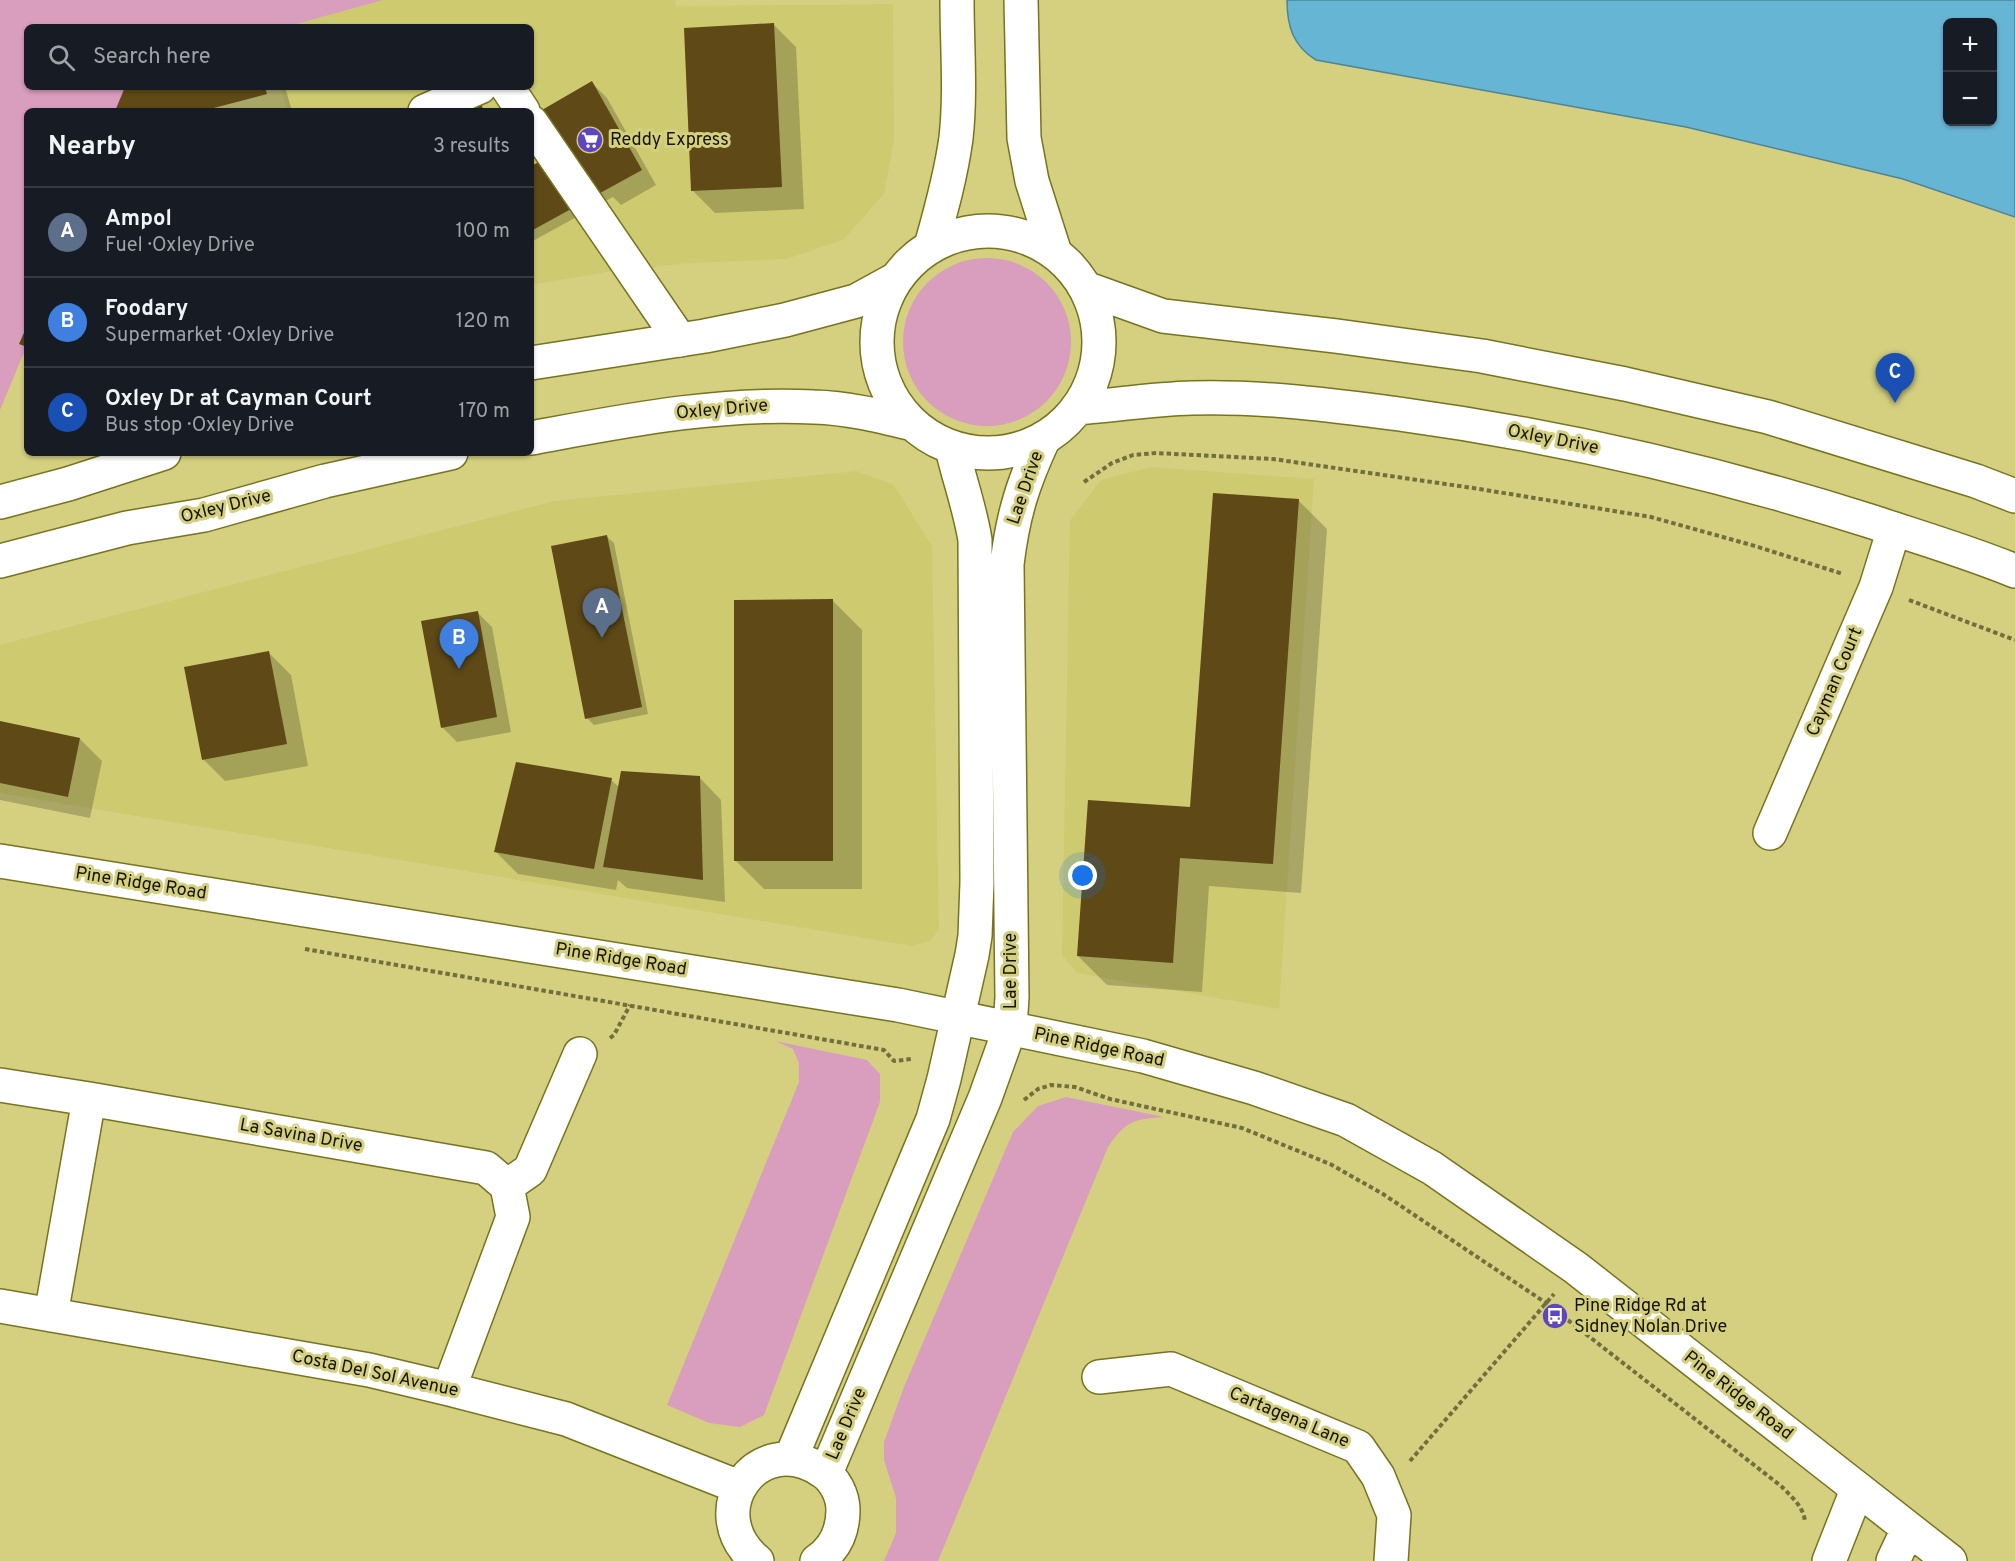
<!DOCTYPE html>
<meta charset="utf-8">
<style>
:root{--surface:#171b24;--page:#242831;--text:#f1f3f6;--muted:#9ea1a6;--line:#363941;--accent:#b45309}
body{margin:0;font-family:Overpass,sans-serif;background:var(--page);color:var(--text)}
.controls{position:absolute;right:18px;top:18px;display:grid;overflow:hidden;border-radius:9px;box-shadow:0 2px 4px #0004}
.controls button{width:54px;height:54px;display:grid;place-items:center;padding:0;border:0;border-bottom:2px solid var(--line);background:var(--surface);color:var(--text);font:30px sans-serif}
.you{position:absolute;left:1083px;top:876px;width:21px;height:21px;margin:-15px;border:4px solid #fff;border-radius:50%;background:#1a73e8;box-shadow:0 0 0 9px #1a73e833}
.badge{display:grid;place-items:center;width:39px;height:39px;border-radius:50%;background:var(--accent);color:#fff;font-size:20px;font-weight:700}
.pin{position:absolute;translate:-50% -50px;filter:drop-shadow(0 2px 3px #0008)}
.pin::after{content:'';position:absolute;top:32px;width:21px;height:18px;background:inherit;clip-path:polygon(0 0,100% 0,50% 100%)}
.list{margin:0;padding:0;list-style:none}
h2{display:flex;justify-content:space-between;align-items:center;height:78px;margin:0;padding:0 24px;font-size:26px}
h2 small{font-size:20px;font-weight:400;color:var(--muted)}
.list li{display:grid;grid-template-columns:39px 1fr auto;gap:18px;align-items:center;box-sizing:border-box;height:90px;padding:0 24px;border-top:2px solid var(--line)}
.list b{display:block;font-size:22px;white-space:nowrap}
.list p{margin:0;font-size:20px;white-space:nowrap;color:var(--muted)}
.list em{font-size:20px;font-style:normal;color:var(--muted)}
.icon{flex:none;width:33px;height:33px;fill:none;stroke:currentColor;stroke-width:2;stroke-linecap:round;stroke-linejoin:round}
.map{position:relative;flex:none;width:2015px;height:1561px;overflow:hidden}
.search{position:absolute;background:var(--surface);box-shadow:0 2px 4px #0004;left:24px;top:24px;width:510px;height:66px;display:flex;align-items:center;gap:15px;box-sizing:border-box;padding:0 21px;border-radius:9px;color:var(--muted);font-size:22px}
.panel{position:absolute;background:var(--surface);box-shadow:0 2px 4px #0004;left:24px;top:108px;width:510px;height:348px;border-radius:9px}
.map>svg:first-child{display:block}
.built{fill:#ceca70}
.green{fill:#d99dbd}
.water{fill:#67b5d5;stroke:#4e8495;stroke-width:1.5;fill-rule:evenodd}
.shadow{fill:#0003}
.building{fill:#5e4917}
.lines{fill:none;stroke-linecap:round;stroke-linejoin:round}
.minor-casing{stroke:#77731f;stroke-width:36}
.major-casing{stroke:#77731f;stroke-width:36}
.path{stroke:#726f3e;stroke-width:4;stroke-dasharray:4.5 3;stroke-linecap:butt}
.minor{stroke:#fff;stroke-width:33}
.major{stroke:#fff;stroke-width:33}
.labels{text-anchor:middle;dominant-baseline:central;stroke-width:6;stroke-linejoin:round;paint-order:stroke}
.poi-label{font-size:18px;fill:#151300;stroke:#d4d080;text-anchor:start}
.street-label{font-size:18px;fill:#151300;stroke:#d4d080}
</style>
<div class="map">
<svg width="2015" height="1561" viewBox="0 0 2015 1561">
<rect width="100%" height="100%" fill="#d4d080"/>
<path class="built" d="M383,0H675L676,6L893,4L894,140L884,194L843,240L787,259L690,263L613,271L531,285V111H287L281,87H531V27H286Z
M1151,467L1314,479L1279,1009L1077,973L1062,955L1070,520L1101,480Z
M857,471L894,485L932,546L939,929L930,941L912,946L0,793V645L554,501Z"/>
<path class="green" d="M0,0H383L286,27H27V87H135L125,111H27V345L0,410Z
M903 342a84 84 0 1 1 168 0a84 84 0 1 1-168 0Z
M775,1041L867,1060L880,1074V1102L764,1415L740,1427L709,1423L667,1405L799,1082V1063L793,1049Z
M1066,1097L1164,1117C1133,1119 1126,1121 1108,1147L938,1561H884L896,1533V1498L884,1460V1442L904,1387L1013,1132L1038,1106Z"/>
<path class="water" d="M1287,0H2015V217L1903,179L1686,127L1316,60C1293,46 1287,26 1287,0ZM1948,22H1992V122H1948Z"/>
<path class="shadow" d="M774,25L796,47L804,209L715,213L693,191Z
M592,83L607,98L656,185L621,205L613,197L531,242V168L566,150Z
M127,87H285L292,111H117Z
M1298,500L1327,529L1301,893L1209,886L1202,992L1107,985L1078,956L1192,809Z
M606,536L614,543L648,714L594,725L587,718Z
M833,601L862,630V889H764L735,860Z
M477,612L492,627L511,732L457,742L442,727Z
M268,652L291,675L308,766L225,781L203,759Z
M0,723L80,739L102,761L90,818L0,800Z
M699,777L721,800L725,902L627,888L618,880L616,890L518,874L496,852L611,780L620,788Z"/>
<path class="building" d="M774,23L782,187L691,191L684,28Z
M592,81L642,170L531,231V166L564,149L542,110Z
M125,87H265L267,94L202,111H115Z
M481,104L484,111H470Z
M27,326V347L19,344Z
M1213,493L1299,499L1273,864L1180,858L1173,963L1077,956L1088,800L1190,807Z
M607,535L642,707L585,719L551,546Z
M833,599V861H734V600Z
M478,611L497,717L441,728L421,621Z
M269,651L287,744L202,760L184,667Z
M0,721L80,738L68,797L0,783Z
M516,762L612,778L594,869L494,852Z
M621,771L700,776L703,880L603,867Z"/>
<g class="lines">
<g class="minor-casing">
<path id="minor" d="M507,87L523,111
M425,111L480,87
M531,122L680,340
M1770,833L1876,587L1894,529
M0,861L898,1005L1143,1056L1254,1088L1346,1120L1432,1168L1576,1268L1950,1561
M0,1085L89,1099L51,1315
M89,1099L486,1168L507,1186L513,1217L449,1389
M507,1186L530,1170L580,1054
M0,1306L369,1370L449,1389L566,1419L739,1487
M1099,1377L1171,1369L1358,1447L1378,1476L1394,1515L1391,1561
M791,1458L933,1119L944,1079L972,955L975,936L977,882L975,540C970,508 959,479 952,448
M826,1473L985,1098L1010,1028L1012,997L1007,564C1013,514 1023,483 1044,438
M757,1561C698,1512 758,1428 822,1471C835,1479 843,1496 843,1510C843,1532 835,1549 817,1561
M1829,1561L1857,1490
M1893,1561L1908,1529"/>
</g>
<g class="major-casing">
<path id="major" d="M1021,0L1024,138L1032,181L1055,253
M877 342a111 111 0 1 1 222 0a111 111 0 1 1-222 0Z
M931,246C941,211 951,175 956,138C961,93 957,46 957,0
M1085,288L1163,316L1336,336L1482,356L1625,384L1768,417L1976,481L2015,496
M531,363L705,336L785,320L856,301L896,279
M1077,408C1115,405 1154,399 1192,398C1261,396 1331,405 1399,414C1560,436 1719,473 1873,522C1921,538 1969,552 2015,571
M531,438C624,421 718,402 814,407C848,408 880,416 913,424
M0,502L68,484L164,453
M0,561L127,528L204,515L325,481L451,453"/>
</g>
<path class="path" d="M1084,482L1112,463L1133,455L1156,453L1273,459L1473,488L1651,517L1755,546L1843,574
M1909,600L2015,640
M305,949L884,1050L894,1061L911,1059
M610,1038L614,1035L630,1005
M1024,1100L1038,1089L1051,1085L1075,1087L1110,1099L1242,1128L1330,1164L1383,1194L1546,1303L1781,1486C1791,1496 1804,1507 1805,1522
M1410,1461L1554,1294"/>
<use href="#minor" class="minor"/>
<use href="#major" class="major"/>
</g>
<defs>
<g id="supermarket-disc" transform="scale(1.35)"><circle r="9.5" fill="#5d46bf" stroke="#d4d080"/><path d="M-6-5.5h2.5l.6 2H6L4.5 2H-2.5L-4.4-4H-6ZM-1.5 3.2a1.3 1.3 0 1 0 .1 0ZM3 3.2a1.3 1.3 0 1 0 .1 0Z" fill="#fff"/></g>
<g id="bus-disc" transform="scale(1.35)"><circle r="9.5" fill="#5d46bf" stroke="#d4d080"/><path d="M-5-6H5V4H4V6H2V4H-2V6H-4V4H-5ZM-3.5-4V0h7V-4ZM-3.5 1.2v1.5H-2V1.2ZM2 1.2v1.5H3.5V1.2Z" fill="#fff"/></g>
</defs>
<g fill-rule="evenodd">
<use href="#supermarket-disc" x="590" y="140"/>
<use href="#bus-disc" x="1555" y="1316"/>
</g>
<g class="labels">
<g class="poi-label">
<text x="610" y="140">Reddy Express</text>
<text x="1574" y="1306">Pine Ridge Rd at<tspan x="1574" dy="21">Sidney Nolan Drive</tspan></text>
</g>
<g class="street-label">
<text transform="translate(722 410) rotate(-5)">Oxley Drive</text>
<text transform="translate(1553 440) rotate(11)">Oxley Drive</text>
<text transform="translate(1026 488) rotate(-71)">Lae Drive</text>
<text transform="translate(226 507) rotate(-14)">Oxley Drive</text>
<text transform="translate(1835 682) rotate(-67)">Cayman Court</text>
<text transform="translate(141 884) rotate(9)">Pine Ridge Road</text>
<text transform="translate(621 960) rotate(9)">Pine Ridge Road</text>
<text transform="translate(1011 971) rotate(-90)">Lae Drive</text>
<text transform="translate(1099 1048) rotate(12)">Pine Ridge Road</text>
<text transform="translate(301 1136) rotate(10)">La Savina Drive</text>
<text transform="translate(375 1374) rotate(12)">Costa Del Sol Avenue</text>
<text transform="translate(1738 1396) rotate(38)">Pine Ridge Road</text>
<text transform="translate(1289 1418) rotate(23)">Cartagena Lane</text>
<text transform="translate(847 1424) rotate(-67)">Lae Drive</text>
</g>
</g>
</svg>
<div class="controls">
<button>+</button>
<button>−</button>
</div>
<div class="you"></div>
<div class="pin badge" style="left:602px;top:638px;background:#5c6f8a">A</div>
<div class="pin badge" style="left:459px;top:669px;background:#3f7fe0">B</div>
<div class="pin badge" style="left:1895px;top:403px;background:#1a4fb4">C</div>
<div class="search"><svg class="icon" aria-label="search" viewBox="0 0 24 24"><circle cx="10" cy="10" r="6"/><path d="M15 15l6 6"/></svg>Search here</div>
<section class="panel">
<h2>Nearby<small>3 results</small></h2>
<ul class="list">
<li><span class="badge" style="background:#5c6f8a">A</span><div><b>Ampol</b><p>Fuel · Oxley Drive</p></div><em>100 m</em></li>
<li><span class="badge" style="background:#3f7fe0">B</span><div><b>Foodary</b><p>Supermarket · Oxley Drive</p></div><em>120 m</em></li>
<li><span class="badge" style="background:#1a4fb4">C</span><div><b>Oxley Dr at Cayman Court</b><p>Bus stop · Oxley Drive</p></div><em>170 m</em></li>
</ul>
</section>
</div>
